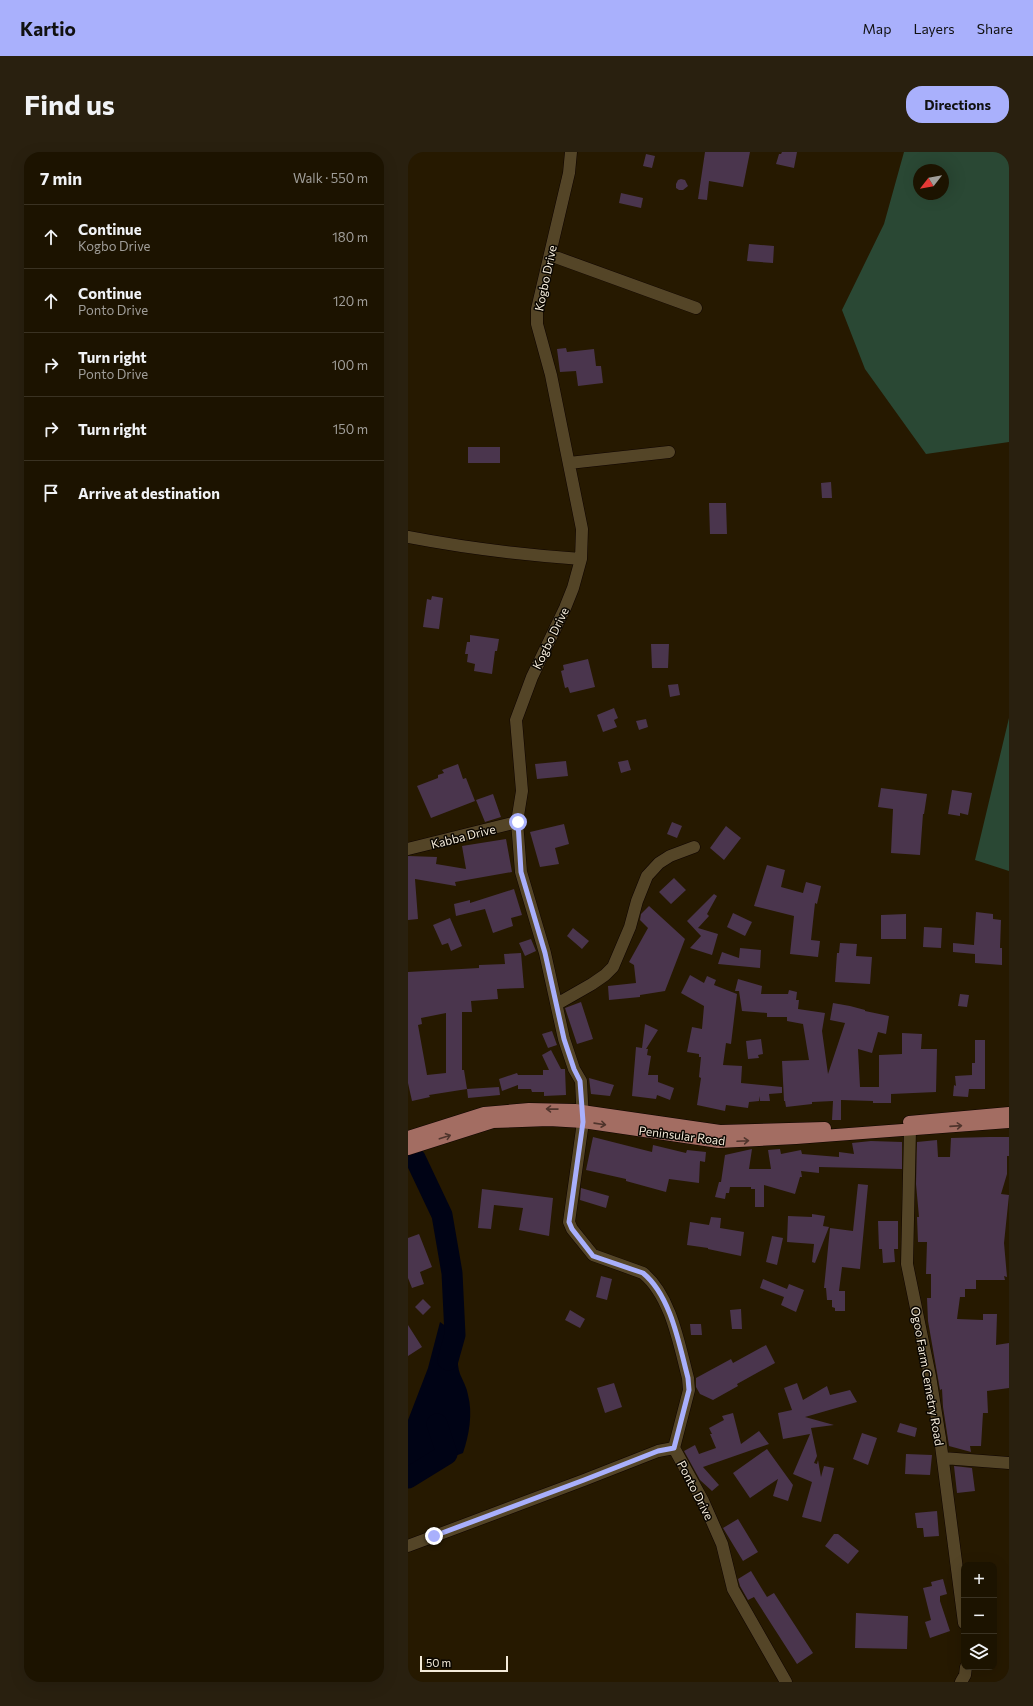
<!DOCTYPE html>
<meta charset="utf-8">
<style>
:root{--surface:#1c1300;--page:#29200f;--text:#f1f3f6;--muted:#a09e99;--line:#3a3222;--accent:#a9b0fc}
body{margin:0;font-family:Commissioner,sans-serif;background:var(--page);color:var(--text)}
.controls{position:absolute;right:12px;bottom:12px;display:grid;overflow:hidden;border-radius:8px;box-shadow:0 4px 16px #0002}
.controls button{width:36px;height:36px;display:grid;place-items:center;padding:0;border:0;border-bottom:1px solid var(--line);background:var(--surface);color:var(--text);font:20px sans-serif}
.compass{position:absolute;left:505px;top:12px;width:36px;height:36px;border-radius:50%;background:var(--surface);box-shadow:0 4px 16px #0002;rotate:239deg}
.scale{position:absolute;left:12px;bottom:10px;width:88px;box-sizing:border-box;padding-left:4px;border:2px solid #f4ebda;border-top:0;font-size:11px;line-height:14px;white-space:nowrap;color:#f4ebda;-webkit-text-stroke:3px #0a0600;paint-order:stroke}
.stop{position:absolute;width:12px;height:12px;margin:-9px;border:3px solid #a9b0fc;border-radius:50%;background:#fff}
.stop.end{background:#a9b0fc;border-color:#fff;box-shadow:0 1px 4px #0008}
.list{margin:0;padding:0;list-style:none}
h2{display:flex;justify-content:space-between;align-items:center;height:52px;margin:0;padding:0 16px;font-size:17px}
h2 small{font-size:13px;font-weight:400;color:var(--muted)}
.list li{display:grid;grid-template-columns:26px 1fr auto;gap:12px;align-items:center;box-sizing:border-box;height:64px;padding:0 16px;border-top:1px solid var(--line)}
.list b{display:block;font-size:15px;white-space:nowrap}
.list p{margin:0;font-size:13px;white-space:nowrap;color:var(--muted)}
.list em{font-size:13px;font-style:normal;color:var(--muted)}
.icon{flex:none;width:22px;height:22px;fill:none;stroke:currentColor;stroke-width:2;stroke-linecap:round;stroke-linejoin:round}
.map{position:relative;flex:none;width:601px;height:1530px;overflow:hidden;border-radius:16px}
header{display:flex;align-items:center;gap:24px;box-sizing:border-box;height:56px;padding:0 20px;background:var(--accent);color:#111}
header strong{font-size:19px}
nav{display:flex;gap:22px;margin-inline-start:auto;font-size:14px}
.intro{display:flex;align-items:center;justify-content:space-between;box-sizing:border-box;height:96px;padding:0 24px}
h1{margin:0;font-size:28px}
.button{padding:10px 18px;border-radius:16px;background:var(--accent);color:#111;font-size:14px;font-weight:700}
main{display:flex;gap:24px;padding:0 24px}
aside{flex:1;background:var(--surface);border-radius:16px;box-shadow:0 4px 16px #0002}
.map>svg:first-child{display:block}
.forest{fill:#2a4834;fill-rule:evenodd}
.water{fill:#000315}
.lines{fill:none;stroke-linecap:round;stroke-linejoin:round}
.river{stroke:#000315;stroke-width:21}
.building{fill:#4a354d;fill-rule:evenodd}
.minor-casing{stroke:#0f0400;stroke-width:13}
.major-casing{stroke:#0f0400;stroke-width:13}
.minor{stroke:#544527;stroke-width:12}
.major{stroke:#a36d62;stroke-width:12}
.oneway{stroke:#4f342c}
.route{stroke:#a9b0fc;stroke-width:5}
.labels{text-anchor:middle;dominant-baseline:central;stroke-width:3;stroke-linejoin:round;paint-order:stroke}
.street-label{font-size:12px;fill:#f4ebda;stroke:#0a0600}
</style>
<header>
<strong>Kartio</strong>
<nav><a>Map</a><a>Layers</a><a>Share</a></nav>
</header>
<div class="intro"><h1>Find us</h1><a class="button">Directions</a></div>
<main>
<aside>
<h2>7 min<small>Walk · 550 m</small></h2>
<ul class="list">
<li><svg class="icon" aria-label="ahead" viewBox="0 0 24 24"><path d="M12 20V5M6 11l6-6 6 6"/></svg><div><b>Continue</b><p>Kogbo Drive</p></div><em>180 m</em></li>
<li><svg class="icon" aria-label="ahead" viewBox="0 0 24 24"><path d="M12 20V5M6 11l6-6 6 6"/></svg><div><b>Continue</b><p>Ponto Drive</p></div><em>120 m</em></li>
<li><svg class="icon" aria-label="right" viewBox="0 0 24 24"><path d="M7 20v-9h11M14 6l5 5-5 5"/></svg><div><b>Turn right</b><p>Ponto Drive</p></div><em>100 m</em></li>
<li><svg class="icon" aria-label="right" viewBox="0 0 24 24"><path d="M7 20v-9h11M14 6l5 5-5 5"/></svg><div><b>Turn right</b></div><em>150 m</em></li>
<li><svg class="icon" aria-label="arrive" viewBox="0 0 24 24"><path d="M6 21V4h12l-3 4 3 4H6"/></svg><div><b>Arrive at destination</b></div></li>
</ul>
</aside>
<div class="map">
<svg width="601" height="1530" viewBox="0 0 601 1530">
<rect width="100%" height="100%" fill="#261900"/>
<path class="forest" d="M496,0H601V290L518,302L457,217L434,158L476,72ZM511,18H535V42H511Z
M601,566V719L567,708Z"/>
<path class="water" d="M32,1170L53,1185C50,1197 48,1210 52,1222C55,1229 59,1236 60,1243C65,1261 61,1284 55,1301L47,1304L43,1298L26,1301L0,1319V1268L20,1216Z"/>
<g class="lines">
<path class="river" d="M7,1006L34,1063L44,1121L47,1183L40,1208
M0,1326L39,1302L29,1272"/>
</g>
<path class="building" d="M297,0H342L335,35L301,29L299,48L290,47Z
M374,0H389L386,16L368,12L371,2H373Z
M238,2L247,4L244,16L235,14Z
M273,27L277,28L280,34L275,38H271L268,36V32L270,28Z
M213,41L235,46L233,56L211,51Z
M341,92L366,94L365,111L339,109Z
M158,196L159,200L186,197L188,214H193L195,231L170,234L168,219L152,220L149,197Z
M60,295H92V311H60Z
M423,330L424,346H414L413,331Z
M301,351H318L319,382H302Z
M24,444L35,446L31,477L15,475L19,447L23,448Z
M62,483L91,487L89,499H87L84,522L66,519L67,512L59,510L60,502H57L59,490H62Z
M243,492H261L260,516H244Z
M180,507L187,535L162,541L160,535L157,536L153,519L156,518L155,513Z
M270,532L272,543L262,545L260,533Z
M206,556L210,566L206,568L209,575L195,580L189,563Z
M238,567L240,575L231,578L228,569Z
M220,608L223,618L213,621L210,610Z
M158,609L160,624L129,627L127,612Z
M50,612L55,627L58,626L67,649L23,666L9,634L30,626V623L36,621L34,618Z
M473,636L519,642L516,662H515L512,703L483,701L485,657L470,655Z
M544,638L564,641L560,663L552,661V664L540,662Z
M85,642L93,665L77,670L68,648Z
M264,670L274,674L269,686L259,682Z
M156,672L161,692L147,696L151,712L132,715L122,680Z
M318,674L333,686L316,708L302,696Z
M98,687L104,720L47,730L48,734L7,727L10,767L0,768V726H2H0V704L29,705L28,712L58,717L54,694Z
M359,713L377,718L373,735L395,741L398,730L413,734L409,752L407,751L403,788L412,789L410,805L382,802L386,764L346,754Z
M266,726L278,738L263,752L251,740Z
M106,737L114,763L103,766L105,774L85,781L77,757L48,764L46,752L62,748V751Z
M306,742L309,744L299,762L301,764L290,776L310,782L304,803L282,796L293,784L279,769Z
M241,754L277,787L257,839L232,843V845L201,848L200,834L228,831L226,813L221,810L240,776L232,768L233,762Z
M568,760L585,762V767L593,768L592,796H594V813L567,811V802L545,800V791L566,793Z
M325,761L344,770L337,784L319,775Z
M498,762V787H473V763Z
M42,766L54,794L43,799L40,791L34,793L25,773Z
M516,775L534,776L533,796L515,795Z
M165,776L181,789L174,797L159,784Z
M123,787L128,799L117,804L111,791Z
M432,791L449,792L448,804L464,805L462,832L427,830L429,801H431Z
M332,796L353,798L352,816L310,812L314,800L331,806Z
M113,801L116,836L89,837L90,847L63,849L64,860H54V918H56L59,937L91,935L92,943L60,946L59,937L21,943L22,945L4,949L0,931V820L71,816V813L97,812L96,802ZM38,861V921L19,923L10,873L14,872L13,866Z
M282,823L296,831L299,824L308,828L306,833L329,842L323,892L318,891L315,913L334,914L333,931L374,935V941L361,942L362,949H352L351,944V949L341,950L340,956L318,953L317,959L289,953L293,926L291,925L293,905H291V902L279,900L284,875L294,877L296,854L273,841Z
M330,827L354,834L353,842H380L381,838L389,840L388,848H391L390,857L417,861L414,879L420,922L437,871L422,868L425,851L442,854L457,858V859L481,864L478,882L470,880L464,901L450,897L452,935H471V903L494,902V881L514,882L513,897H529L528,940L483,942V951H465V949L433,948V968H424L425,949L404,950V952L378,955L377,949H376L374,909L401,908L395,872L379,869V865H359V861L334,859L331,839H327Z
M552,842L561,843L559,855L550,854Z
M173,850L185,887L169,892L157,856Z
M237,872L250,878L238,897H240L239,903L243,904L240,923H250V930L266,936L262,948L249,943L248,947L224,944L228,895L234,896Z
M144,879L149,893L140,896L134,882Z
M353,887L355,902L350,903L351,906L340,907L338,889Z
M567,888H577V937H561L560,945L545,944L546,933L548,934L547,924L564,923V911H567Z
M143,898L153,917H157L158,943L136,944V940H124L123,937H110V933L94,939L91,927L109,921L110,923H135V918H141L134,903Z
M181,926L206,933L202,944L183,942Z
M185,985L244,1000L245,993L278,1001L279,998L298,1000L297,1010L292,1009L291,1031L261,1027L258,1040L218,1029V1027L178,1018Z
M581,985H601V1004H599V1022L593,1042L601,1043L596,1091L599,1125L596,1124L597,1128H568V1137H557V1145H552L549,1167L575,1168V1162H589L588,1193L601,1191V1236L579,1239L580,1261H575L573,1294H562L563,1300L541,1294L535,1255L534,1237L532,1238L520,1169L519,1146H523V1122H518L519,1090H510L509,1065H511L508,1032L509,990L529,988L530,1005H542L543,986Z
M463,989L494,990V1017L411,1015V1021L393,1019L394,1025H392L387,1042L356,1033V1055H347V1037H343V1035H322L321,1041H318L317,1047L307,1045L311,1030H313L317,1003L344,997L341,1017H363L360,998L372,997L373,1002L393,998L394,1002L431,1005V1000L446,1002L444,991Z
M450,1032L460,1033L452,1117L434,1115L431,1139H437V1159H427V1156L424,1155V1148H419L418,1136H416L422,1076L445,1079Z
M173,1036L201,1044L198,1056L172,1048Z
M74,1037L145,1046L141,1084L111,1078L115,1056L86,1053L83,1077L70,1076Z
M404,1062L417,1064L415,1074L421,1075L407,1111L404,1110L406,1092L379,1090L380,1064L404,1065Z
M303,1065L313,1066L312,1076L336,1080L333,1104L300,1097V1096L279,1093L282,1070L301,1073Z
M470,1069H490V1097H486L487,1110L475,1111L474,1097H471Z
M11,1082L24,1115L12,1120L16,1132L4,1136L0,1126V1086Z
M364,1084L375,1086L369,1113L358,1110Z
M193,1124L204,1127L199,1148L188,1145Z
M355,1127L379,1137L381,1132L396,1138L388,1160L373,1153L376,1145L352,1136Z
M15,1147L23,1155L15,1163L7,1155Z
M333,1157L334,1177H324L322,1158Z
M162,1158L177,1167L172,1176L157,1168Z
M282,1172H293L294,1183H283Z
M0,1173L14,1195L0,1204Z
M358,1193L367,1211L329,1232L330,1234L305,1248L292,1242L288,1235V1226L323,1207L325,1211Z
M206,1231L214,1255L197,1261L189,1236Z
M389,1231L395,1248L419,1234L422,1243L442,1238L449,1250L397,1265L426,1273L403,1276L409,1304L406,1311L409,1312L410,1308L413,1325L416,1314L426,1316L413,1370L394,1365L404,1330L385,1322L402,1282L375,1287L370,1261L384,1258L376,1236Z
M325,1261L333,1292L351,1279L361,1292L295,1315L311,1333L304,1339L292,1328L276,1299L287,1293L291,1302L308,1296L302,1282H304L301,1276L316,1268L314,1264Z
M492,1271L509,1276L507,1285L489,1280Z
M454,1281L469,1286L460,1313L445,1307Z
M359,1297L385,1333L380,1349L365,1344L370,1327L342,1346L325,1321Z
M498,1302L524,1303L522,1323L497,1322Z
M546,1314L564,1316L567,1339L549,1341Z
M529,1359L531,1384L516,1385L515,1376H509L507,1361Z
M330,1367L350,1400L335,1409L315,1376Z
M426,1382H430L451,1399L440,1412L417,1394Z
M343,1419L359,1445L366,1441L405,1501L389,1512L346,1445L340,1448L332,1434L330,1427Z
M535,1427L539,1442L532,1444V1449L542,1479L522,1486L517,1470L523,1468L515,1436L524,1434L523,1430Z
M448,1461L500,1464L499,1497L447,1496Z"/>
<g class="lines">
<g class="minor-casing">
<path id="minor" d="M163,0L161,21L129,157V172L143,223L174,377L173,407L165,436L157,456L124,525L108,568L114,639L109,670L113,720L137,801L156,887L166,917L173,929L175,970L161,1070L164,1077L185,1103L235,1121C263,1144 271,1192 280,1226L281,1238L266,1296L295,1349L314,1392L325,1437L378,1530
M142,103L288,156
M161,311L261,300
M0,385C57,396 115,403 173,407
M0,697L109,670
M149,852L184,832L197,823L205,815L222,775L229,749L239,724L251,711L262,704L286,695
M502,978L499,1112L522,1224L532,1286L556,1471
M535,1306L601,1311
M0,1394L176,1328L250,1299L266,1296
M553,1530L557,1523L558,1515"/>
</g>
<g class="major-casing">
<path id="major" d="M501,970L601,961
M0,985L76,961L121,957L167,958L312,979L417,976
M0,997L85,970L141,968L175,970L311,990L388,986L601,970"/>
</g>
<use href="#minor" class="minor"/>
<use href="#major" class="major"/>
</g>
<defs><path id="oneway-shaft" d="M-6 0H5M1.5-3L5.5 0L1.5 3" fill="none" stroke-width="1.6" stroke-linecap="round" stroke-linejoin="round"/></defs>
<g class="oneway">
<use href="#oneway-shaft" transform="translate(144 957) rotate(-179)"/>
<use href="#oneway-shaft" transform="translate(192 972) rotate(8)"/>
<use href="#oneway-shaft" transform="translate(548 974) rotate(-4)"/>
<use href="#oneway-shaft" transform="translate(37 985) rotate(-18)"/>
<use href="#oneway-shaft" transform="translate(335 989) rotate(-3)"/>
</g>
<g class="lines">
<path class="route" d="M26,1384L176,1328L250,1299L266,1296L281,1238L280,1226C271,1192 263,1144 235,1121L185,1104L164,1077L161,1070L175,970L172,929L166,917L156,887L137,801L113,720L110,670"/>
</g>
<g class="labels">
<g class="street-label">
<text transform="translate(137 126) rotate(-78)">Kogbo Drive</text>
<text transform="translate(142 486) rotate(-64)">Kogbo Drive</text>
<text transform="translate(55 684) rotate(-14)">Kabba Drive</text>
<text transform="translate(274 983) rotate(7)">Peninsular Road</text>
<text transform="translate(520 1224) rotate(80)">Ogoo Farm Cemetry Road</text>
<text transform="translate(288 1338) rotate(63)">Ponto Drive</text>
</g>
</g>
</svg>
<div class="controls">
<button>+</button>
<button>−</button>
<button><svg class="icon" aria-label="layers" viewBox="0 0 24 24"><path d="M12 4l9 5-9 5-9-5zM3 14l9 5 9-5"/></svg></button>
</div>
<svg class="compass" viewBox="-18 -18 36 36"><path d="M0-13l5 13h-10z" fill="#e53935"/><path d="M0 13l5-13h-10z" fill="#a09e99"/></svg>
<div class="scale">50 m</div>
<div class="stop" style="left:110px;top:670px"></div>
<div class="stop end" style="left:26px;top:1384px"></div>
</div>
</main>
